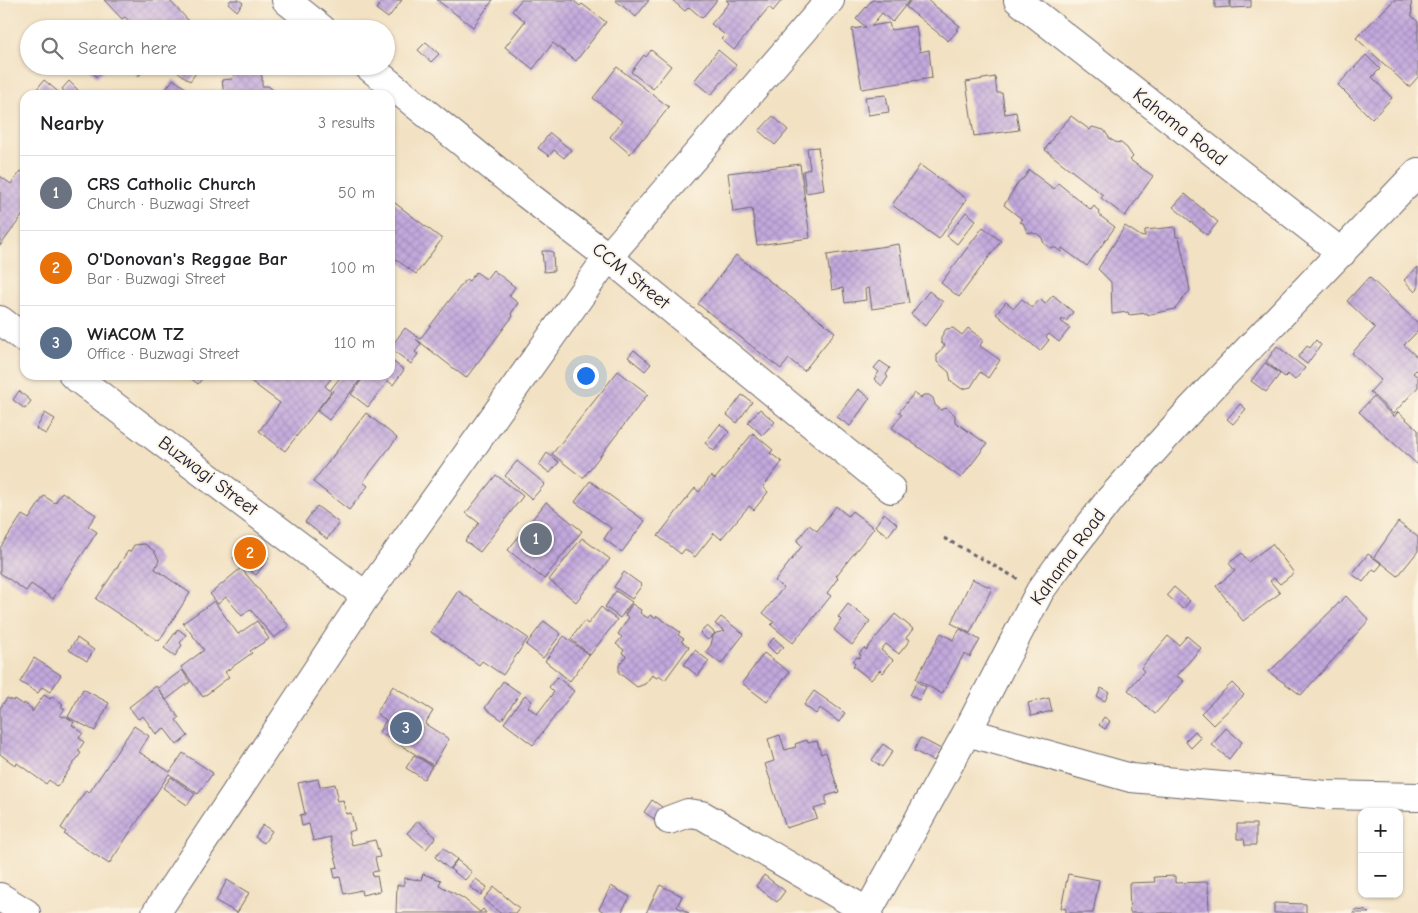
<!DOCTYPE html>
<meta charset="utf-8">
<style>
:root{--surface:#fff;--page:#f6f6f6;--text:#202124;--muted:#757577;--line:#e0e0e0;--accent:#db2777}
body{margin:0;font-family:"Comic Neue",sans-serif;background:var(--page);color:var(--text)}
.controls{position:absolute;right:15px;bottom:15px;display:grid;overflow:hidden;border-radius:10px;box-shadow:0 1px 4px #0004}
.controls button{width:45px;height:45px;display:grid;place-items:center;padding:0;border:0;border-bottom:1px solid var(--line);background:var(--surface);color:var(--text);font:25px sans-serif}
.you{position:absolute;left:585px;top:375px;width:18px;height:18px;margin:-12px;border:4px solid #fff;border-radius:50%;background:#1a73e8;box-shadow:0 0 0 8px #1a73e833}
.badge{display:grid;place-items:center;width:32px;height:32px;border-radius:50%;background:var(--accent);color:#fff;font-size:16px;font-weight:700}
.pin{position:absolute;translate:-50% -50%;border:2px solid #fff;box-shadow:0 1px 5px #0006}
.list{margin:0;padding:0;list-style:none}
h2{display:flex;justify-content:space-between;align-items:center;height:65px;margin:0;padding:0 20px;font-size:21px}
h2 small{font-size:16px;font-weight:400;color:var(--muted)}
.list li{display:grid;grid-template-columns:32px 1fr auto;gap:15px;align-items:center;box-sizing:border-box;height:75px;padding:0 20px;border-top:1px solid var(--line)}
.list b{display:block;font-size:19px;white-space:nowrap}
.list p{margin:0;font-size:16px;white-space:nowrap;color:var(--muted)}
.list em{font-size:16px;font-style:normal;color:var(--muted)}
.icon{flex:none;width:28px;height:28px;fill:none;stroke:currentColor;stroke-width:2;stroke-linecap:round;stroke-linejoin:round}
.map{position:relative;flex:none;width:1418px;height:913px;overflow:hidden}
.search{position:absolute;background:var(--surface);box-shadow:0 1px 4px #0004;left:20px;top:20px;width:375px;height:55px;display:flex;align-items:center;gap:12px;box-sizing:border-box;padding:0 18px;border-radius:28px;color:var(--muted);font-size:19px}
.panel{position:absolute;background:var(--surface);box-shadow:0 1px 4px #0004;left:20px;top:90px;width:375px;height:290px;border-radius:15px}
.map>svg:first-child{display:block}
.building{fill:url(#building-cross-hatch)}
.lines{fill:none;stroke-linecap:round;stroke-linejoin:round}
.minor-casing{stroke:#6b656a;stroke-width:30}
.path{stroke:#6b656a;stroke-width:3;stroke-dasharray:4 4;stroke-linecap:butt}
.minor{stroke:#fff;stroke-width:28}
.labels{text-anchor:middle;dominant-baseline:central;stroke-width:4;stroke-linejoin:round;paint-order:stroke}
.street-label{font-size:19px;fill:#22223b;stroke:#fcf5e5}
</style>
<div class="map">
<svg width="1418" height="913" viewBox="0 0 1418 913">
<defs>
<pattern id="building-cross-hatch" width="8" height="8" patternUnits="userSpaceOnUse" patternTransform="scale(1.25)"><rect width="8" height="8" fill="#c2a8dc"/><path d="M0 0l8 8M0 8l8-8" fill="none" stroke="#a690be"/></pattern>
</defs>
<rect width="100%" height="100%" fill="#fcf5e5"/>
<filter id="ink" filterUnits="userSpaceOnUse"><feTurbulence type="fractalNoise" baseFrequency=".02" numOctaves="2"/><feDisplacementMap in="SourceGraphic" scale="10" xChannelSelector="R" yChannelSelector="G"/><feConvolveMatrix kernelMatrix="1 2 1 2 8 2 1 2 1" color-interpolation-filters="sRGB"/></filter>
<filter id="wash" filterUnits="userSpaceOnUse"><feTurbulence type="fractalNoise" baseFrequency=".0096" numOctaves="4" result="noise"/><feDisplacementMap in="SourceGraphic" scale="20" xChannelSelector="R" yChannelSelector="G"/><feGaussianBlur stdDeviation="1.12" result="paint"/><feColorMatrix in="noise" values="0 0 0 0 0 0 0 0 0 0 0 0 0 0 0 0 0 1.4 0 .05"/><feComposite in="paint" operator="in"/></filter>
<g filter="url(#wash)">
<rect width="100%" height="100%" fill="#f2e1c2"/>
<g id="blocks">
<path class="building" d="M104,0H169L190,22L182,29H131L133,26L125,17L122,19Z
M231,0H239L243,3L237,11L228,3Z
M383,0H402L388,18L376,9Z
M437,0H493L473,27Z
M521,0H573L580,6L582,4L606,22L576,61L553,43L533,69L505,47L525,21L512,11Z
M615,0H649L636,17Z
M672,0H717L702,18L689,7L685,11Z
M726,0H782L773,11L769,7L734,50L721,39L725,35L711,24L729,3Z
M872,0H910L892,22L882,13L871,26L889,23L891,30L916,26L920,52L929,50L932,78L862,89L852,29L866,27L856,19Z
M911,0H927L960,26L956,30H958L948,41L906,7Z
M1215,0H1230V7L1215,8Z
M1231,0H1251V7L1231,8Z
M1394,0H1411L1412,16L1418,22V77L1409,87L1356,38Z
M426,42L439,54L431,62L418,50Z
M651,50L671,66L653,89L631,72L644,55L646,57Z
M718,50L736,65L711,95L694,81Z
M1366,55L1380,69L1372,77L1392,98L1372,119L1338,85Z
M86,66H107L97,77Z
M129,66H141L145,70L138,76Z
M181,66H201L190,81L177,71Z
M290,66H302L298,72Z
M617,67L669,107L644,139L643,138L630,154L610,137L622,121L593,98Z
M252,68L262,76V86H268L273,90V95H224L222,80L232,79L238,69Z
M995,77L997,93H1002L1005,114L1016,112L1019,130L974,136L966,82Z
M173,79L194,94L215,91L216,95H162Z
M44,80L62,95H32Z
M69,81L78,90L73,95H68L62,89Z
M886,95L889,112L868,115L865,97Z
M773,116L788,130L775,145L759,131Z
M1071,116L1090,130L1092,127L1104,130L1110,139L1115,142L1121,143L1127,148L1133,157L1130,160L1153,176L1125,216L1101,198L1103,195L1045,150L1055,134Z
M550,133L571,150L564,158L554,150L549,156L538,148Z
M818,147L824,190L806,193L803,171L810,169L807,148Z
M800,164L810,238L757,245L752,209L733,212L728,173Z
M920,165L967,199L939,239L892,205Z
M1029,170L1054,189L1058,183L1091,210L1094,206L1100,213L1099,215L1115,227L1087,266L1062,248L1061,252L1056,248H1051L1044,244L1042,238L1038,234L1027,232L1023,223L1020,222L1022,219L1004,205L1019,181L1024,178Z
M21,171L25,174V212L0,246V176L11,184Z
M1185,194L1218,222L1207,235L1173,207Z
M391,200L442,239L416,274L390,255V202Z
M966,212L976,220L957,244L947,236Z
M1125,226L1142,237L1145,236V230L1175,227L1176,237H1179L1190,290L1175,309L1147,315V313L1129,315L1128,312L1112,314L1111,282L1098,269Z
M983,227L1001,241L959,297L941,283Z
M899,244L909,303L872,309L869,288L865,289L866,300L845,303L843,288L832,290L827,255Z
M542,251H551L553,253L554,271L544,272Z
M736,255L835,332L804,371L789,359L781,369L698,304Z
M1418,267V289L1415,292L1404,280Z
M493,270L515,287L509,296L518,303L511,314L513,316L466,378L416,339L421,344L415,352L418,354L411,364L390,348L405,328L420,339L466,279L469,281L476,272L486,279Z
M1369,277L1418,323V331L1404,345L1418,358V368L1413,373L1418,377V387L1393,414L1370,392L1381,380L1352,353L1375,328L1347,301Z
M929,291L943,302L925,326L911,314Z
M1053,295L1073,312L1066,321L1062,319L1061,321L1070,328L1059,342L1049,334L1046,337L1049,340L1040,351L996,314L1006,302L1014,308L1022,299L1032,308L1040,299L1045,304Z
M953,328L962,335L968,328L983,340L980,346L1000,360L988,378L980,372L971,387L962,389L951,381L949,372L937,362V355L945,345L941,343V337L946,329Z
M1316,340L1321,345L1307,364L1298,357L1307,346L1310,348Z
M1277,346L1305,368L1295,380L1288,374L1285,377L1266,362Z
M634,350L651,364L645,371L628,357Z
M390,359L404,370L393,385L388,381L368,407L351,394L365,375H390Z
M880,361L890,368L886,375L888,377L882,386L874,379L879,372L874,368Z
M1265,363L1280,374L1266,392L1251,381Z
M618,371L648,394L583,478L552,454Z
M186,375H205L198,384Z
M247,375H325L331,379L325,386L331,392L285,451L259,431L280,403L245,377Z
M342,375H364L329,420L317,411L333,391L331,389Z
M858,389L870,398L850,426L837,417Z
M19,391L31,401L25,409L13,400Z
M914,393L921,398L923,395H929L933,398L935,405L941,410L946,408L955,415V422L987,444L961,478L892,428L902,414L899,412Z
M742,395L752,402L737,423L727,415Z
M1373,397L1394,417L1398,412L1418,430V465L1359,412Z
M1240,404L1246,409L1233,424L1227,419Z
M760,409L775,422L762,435L748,422Z
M45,413L55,419L46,434L36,429Z
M366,413L397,438L363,482L368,486L349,510L313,482Z
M720,424L729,432L714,451L705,443Z
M753,433L773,450L770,453L782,462L763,487L768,492L754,510L749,506L721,539L714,533L695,557L685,549L681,554L658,536L695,488L699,492L711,476L715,479Z
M547,453L559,462L550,473L539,465Z
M517,461L545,484L532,499L505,476Z
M496,475L523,496L480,552L465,541L479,523L466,513Z
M590,481L645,521L622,552L604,539L611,528L575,502Z
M62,492L96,515L88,526L97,532L53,599L31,584L26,591L0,573V548L22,515L29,519L44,496L55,503Z
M546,502L582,531L544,579L508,550Z
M317,506L339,523L327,539L305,522Z
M836,506L848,516L852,511L874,528L836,576L838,578L827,593L831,596L793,643L771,625L774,622L763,613L783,588L775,581L802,546L797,541L809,525L817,531Z
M884,513L897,524L888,536L875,526Z
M1398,522L1418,537V551L1398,576L1374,557Z
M582,538L610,559L576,602L549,580Z
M247,541L269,558L256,575L233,558Z
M145,544L154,551L159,560L155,569L190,593L159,641L96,599L128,551L130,552L134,545Z
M1272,544L1294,573L1280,584L1274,578L1270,581L1280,593L1243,621L1216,586L1235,571L1229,563L1242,553L1248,562Z
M1368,554L1382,564L1376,571L1373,569L1363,582L1352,574Z
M241,568L289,626L274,638L250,609L242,616L226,597L218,604L210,594Z
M624,572L642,585L632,599L614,587Z
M972,579L992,588L970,633L951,623Z
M1174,587L1190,601L1183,609L1167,595Z
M458,591L528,638L503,675L482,661L479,665L431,632Z
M616,591L632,602L620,618L605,607Z
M1346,596L1369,620L1301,695L1269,672Z
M214,601L238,634L257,621L269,639L250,651L252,653L225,672L229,677L203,697L181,667L204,650L183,623Z
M632,604L641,610L640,613L648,618L650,615L655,618L657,616L680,632L678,635L684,639L681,641L689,647L665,680L659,675L657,678L652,675L645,684L637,687L619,673V665L626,656L622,653L624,650L616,644L622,637L618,634L629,617L625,615Z
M848,604L870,621L852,645L834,630L841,620L838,617Z
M601,607L617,620L590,655L571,639L584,621L588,624Z
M895,614L913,629L906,638L910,640L899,654L886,644L881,650L893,660L883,673L880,670L871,680L853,666L855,663L853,661L857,657L859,658L861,655L859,654L864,648L866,650Z
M721,617L744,634L721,664L706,652L711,645L713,636L716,633L725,631L715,624Z
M544,621L561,634L543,658L526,645Z
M707,626L715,633L708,640L700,633Z
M178,629L186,635L180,643L182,645L175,656L164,648Z
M960,629L980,640L970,657L964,654L942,694L916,679L941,633L953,640Z
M564,636L589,655L570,681L545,661Z
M1168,636L1179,645L1187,636L1201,648L1177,676L1184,681L1155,714L1128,690L1144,671L1141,668Z
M77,638L94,650L87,661L69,650Z
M774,638L784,647L776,654L767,645Z
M695,650L709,661L698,676L684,665Z
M764,653L789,672L767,702L742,683Z
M34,658L61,675L50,692L42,687L38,693L20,682Z
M182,670L190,682L166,700L158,688Z
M557,677L574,691L533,745L504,723L525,695L532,701L528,707L537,714L554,692L549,687Z
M503,681L520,693L502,720L485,708Z
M917,682L926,687L919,700L910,695Z
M1232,683L1244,695L1213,725L1201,713Z
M156,686L179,718L176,720L188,736L177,745L164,728L156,734L143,716L138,719L129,707Z
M393,686L433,711L425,724L449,739L433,765L379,732L386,720L376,713Z
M1101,688L1109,692L1105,701L1097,697Z
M83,689L109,703L95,731L68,717Z
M814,691L845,713L839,722L820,708L816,714L804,705Z
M44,695L50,699L52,696L63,704L61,707L65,709L60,715L63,717L65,716L74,722L72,725L83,733L79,738L84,742L78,751L81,753L57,787L49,780L46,784L17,763L16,766L0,754V708L7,698L13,701L14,699L23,705L24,703L32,709V712Z
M1049,698L1052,711L1031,716L1028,703Z
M1104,717L1110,721L1105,729L1099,725Z
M134,726L149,736L139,752L170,772L183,753L213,773L198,794L169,774L109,864L64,834L66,832L61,828L86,790L89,793Z
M1226,728L1242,742L1229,759L1212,745Z
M1195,731L1201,738L1191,748L1185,741Z
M780,735L785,750L796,747L795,744L807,740L808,743L817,741L821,754L826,752L839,792L826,796V805L814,809L817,818L786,828L765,764L774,761L768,739Z
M920,738L941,749L934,761L914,751Z
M883,744L893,751L882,767L872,760Z
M414,755L432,766L424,779L406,768Z
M171,777L195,794L187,805L163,788Z
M318,779L320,787L335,784L338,797L336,798L337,801L343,800L346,814L351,813L355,830L348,832L352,845L375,840L380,857L375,858L378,871L372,872L373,877L377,876L380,891L362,895L361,890L344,894L340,877L335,878L333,868L338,867L330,837L313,841L309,824L302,826L300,815L305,814L298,783Z
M652,800L662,807L654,819L644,812Z
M418,821L436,837L426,849L407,833Z
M1237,824H1256V845H1245L1244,839H1237Z
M263,825L272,831L264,843L255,837Z
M443,848L457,859L449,869L435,857Z
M457,860L472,872L465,880L450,869Z
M423,874L441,880L439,885L463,898L480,912L483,909L486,913H396L397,885H404V878L421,880Z
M1068,874L1099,880L1093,913H1066V909L1061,908Z
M764,875L785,891L777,902L756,886Z
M1175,876V883L1208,882L1209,913H1130L1129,883L1155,882L1154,877Z
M476,879L487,887L481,895L470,887Z
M227,880L249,893L237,913L216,901Z
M660,885L682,896L677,907L689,913H646Z
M611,886L630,897L621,913H606L599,909Z
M494,887L519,908L515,913H500L484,899Z
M1274,903L1306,904V913H1274Z
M1356,910L1367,911L1369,913H1353Z"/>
</g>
</g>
<g filter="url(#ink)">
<use href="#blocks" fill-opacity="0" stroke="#6b656a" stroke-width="1"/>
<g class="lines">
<g class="minor-casing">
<path id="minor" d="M286,0L322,29
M1018,0L1342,253
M368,66L526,194L608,257L891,489
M0,320L25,339
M73,375L366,596
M967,732L1131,778L1327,795L1418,797
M669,820L688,813L702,815L868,912
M0,897L26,913
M156,913L366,596L608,257L830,0
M867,913L967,732L1040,591L1059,565L1110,499L1190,410L1418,172"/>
</g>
<path class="path" d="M944,538L1018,579"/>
<use href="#minor" class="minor"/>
</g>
</g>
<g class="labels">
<g class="street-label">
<text transform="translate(1180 127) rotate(38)">Kahama Road</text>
<text transform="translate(631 276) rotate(39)">CCM Street</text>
<text transform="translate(208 476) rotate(37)">Buzwagi Street</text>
<text transform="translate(1068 557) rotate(-54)">Kahama Road</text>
</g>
</g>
</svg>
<div class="controls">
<button>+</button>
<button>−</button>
</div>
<div class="you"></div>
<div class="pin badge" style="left:536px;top:539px;background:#6b7280">1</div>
<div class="pin badge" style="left:250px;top:553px;background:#e8710a">2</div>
<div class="pin badge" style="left:406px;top:728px;background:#5c6f8a">3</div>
<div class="search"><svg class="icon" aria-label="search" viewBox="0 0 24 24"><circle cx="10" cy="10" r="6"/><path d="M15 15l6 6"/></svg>Search here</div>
<section class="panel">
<h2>Nearby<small>3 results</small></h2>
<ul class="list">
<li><span class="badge" style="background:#6b7280">1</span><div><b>CRS Catholic Church</b><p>Church · Buzwagi Street</p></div><em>50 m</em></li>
<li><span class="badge" style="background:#e8710a">2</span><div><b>O'Donovan's Reggae Bar</b><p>Bar · Buzwagi Street</p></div><em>100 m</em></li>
<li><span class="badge" style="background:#5c6f8a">3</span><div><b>WiACOM TZ</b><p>Office · Buzwagi Street</p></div><em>110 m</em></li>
</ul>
</section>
</div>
